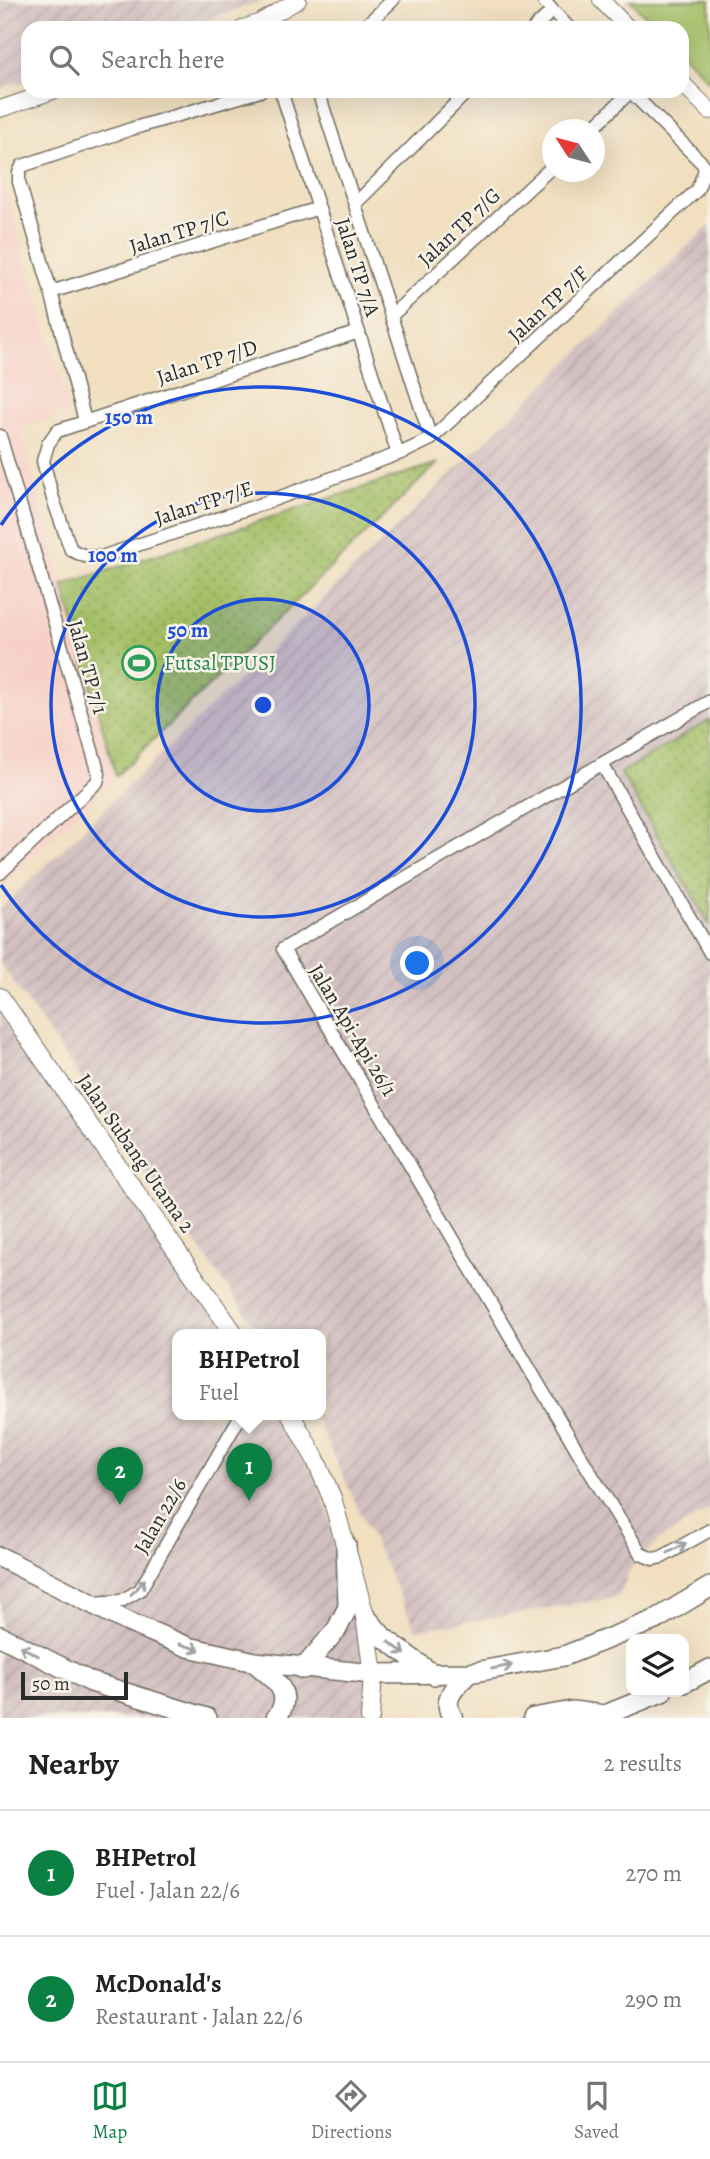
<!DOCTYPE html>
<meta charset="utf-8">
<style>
:root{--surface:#fff;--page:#f6f6f6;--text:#222;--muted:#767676;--line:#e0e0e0;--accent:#0b8043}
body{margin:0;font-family:Alegreya,serif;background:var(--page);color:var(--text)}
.controls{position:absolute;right:21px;bottom:21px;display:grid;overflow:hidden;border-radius:14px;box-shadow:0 7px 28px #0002}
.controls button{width:63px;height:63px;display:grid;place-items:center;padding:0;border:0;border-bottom:2px solid var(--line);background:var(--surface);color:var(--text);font:35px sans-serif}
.compass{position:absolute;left:542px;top:119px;width:63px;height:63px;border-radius:50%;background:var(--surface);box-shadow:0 7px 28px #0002;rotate:306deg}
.scale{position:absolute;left:21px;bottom:18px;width:107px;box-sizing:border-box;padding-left:7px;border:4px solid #2b2b2b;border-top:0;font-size:19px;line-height:24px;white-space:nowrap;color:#2b2b2b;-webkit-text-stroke:5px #f7f3e8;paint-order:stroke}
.you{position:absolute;left:418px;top:964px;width:24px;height:24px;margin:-18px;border:5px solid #fff;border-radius:50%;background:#1a73e8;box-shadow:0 0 0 10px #1a73e833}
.badge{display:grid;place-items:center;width:46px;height:46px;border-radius:50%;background:var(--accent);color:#fff;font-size:23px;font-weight:700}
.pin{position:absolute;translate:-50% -58px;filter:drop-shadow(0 2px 4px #0008)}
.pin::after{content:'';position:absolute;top:37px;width:24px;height:21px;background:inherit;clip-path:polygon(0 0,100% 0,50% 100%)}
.popup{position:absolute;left:172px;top:1329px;width:154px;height:91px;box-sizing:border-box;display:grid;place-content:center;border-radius:14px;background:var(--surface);filter:drop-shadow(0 2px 5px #0005);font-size:23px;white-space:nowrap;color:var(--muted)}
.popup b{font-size:26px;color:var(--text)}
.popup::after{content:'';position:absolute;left:50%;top:100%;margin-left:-14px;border:14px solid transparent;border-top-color:var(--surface)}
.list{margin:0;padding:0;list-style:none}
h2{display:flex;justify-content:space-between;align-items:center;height:91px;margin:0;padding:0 28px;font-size:30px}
h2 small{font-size:23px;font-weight:400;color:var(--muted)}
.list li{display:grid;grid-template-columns:46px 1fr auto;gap:21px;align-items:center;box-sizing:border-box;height:126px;padding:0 28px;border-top:2px solid var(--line)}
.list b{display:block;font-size:26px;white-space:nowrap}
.list p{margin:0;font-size:23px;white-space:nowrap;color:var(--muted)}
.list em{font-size:23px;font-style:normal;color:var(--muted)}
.icon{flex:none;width:38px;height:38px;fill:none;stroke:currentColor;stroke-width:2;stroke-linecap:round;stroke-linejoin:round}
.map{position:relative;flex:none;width:710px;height:1718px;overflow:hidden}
.search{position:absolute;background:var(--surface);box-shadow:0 7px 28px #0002;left:21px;right:21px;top:21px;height:77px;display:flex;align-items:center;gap:18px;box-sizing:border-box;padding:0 24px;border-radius:21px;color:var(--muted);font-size:26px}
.sheet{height:343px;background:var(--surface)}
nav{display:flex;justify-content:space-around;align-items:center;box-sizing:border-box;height:98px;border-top:2px solid var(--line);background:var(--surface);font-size:19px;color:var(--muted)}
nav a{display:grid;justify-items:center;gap:4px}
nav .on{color:var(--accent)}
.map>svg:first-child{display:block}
.built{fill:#f7d1c7}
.industrial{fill:url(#industrial-furrows)}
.green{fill:#a3be65;stroke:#677448;stroke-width:2}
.park{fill:url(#park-dots);stroke:#677448;stroke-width:2}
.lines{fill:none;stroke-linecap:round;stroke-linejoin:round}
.minor-casing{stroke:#706a5f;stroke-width:15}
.tertiary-casing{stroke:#706a5f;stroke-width:18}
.secondary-casing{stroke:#706a5f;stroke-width:20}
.primary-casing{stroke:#706a5f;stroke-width:22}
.minor{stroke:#fff;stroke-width:12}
.tertiary{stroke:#fff;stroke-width:16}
.secondary{stroke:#fff;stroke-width:18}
.primary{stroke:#fff;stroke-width:19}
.oneway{stroke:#a0a0a0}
.ring{fill:none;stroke:#1d4ed8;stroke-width:3.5}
.labels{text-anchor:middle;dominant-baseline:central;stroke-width:5;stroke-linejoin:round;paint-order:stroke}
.street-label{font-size:21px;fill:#2b2b2b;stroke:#f7f3e8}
.leisure-label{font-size:21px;fill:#27864d;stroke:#f7f3e8;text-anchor:start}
.centre{fill:#1d4ed8;stroke:#f7f3e8;stroke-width:3.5}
.ring-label{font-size:21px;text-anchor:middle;font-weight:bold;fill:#1d4ed8;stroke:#f7f3e8;stroke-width:5;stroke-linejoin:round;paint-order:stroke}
</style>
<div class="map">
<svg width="710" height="1718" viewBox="0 0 710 1718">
<defs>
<pattern id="industrial-furrows" width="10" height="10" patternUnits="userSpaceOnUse" patternTransform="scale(1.75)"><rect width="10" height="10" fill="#d2bfc0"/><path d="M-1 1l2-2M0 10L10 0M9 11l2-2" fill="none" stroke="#b4a4a5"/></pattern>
<pattern id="park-dots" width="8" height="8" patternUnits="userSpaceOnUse" patternTransform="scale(1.75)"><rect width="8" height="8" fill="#a3be65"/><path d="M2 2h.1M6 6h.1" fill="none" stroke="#859b53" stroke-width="1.8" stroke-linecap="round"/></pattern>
</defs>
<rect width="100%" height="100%" fill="#f7f3e8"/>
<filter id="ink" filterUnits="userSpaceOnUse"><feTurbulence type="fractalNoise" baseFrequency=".0143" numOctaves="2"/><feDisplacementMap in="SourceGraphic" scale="14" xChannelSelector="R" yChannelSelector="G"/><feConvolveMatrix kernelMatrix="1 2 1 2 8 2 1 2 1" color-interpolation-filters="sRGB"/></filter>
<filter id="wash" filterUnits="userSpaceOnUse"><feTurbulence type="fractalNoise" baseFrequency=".00686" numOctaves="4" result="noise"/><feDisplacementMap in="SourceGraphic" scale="28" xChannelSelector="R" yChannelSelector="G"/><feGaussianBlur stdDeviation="1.57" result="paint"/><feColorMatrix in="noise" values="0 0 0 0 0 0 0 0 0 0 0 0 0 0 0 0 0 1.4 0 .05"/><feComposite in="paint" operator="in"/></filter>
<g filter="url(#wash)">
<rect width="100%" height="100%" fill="#f1dfc0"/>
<path class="built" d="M0,173L70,411L20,428L116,776L0,889Z"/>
<path class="industrial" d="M0,0H265L181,28H28V79L0,89Z
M710,225V1509L660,1539L630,1569L619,1597L416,1630L314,1415H321V1335H261L0,963V910Z
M0,1005L237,1335H177V1415L295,1416L363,1616L369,1718H0Z"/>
<path class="green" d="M630,0H710V82L682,53V28H657Z"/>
<path class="park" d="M438,463L116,776L63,585Z
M710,720V925L621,773Z"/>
</g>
<g filter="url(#ink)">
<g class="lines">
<g class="minor-casing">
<path id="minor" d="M543,0L569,28
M363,28L393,0
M534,28L552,11
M281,91L398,454
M318,91L431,439
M591,130L630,92
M355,204L468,91
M51,292L319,208
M391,316L552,167
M359,332L57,431L48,444L43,461L53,499L71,550L85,556L101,557L262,504L406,451L431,439L697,190L705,170L703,164L630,91
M85,421L51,292L19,182V173L22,166L131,129L260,91
M0,436L99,774L97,782L0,873
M710,701L283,949L590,1472L641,1554L653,1559L662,1557L710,1530
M602,764L710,953
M93,1603L121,1601L140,1590L241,1415"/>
</g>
<g class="tertiary-casing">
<path id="tertiary" d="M601,0L628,28
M243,28L259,23L298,0
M682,83L710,111
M0,109L53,91"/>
</g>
<g class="secondary-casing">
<path id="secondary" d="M0,997L235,1335
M291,1415L315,1458L332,1498L365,1616L373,1674L370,1718"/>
</g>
<g class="primary-casing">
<path id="primary" d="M0,1557L128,1622L188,1647L255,1662L373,1674L469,1673L564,1656L655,1620L710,1587
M365,1616L383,1637L434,1675
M0,1636L91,1682L207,1718
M255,1663C274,1679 296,1693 276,1718
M303,1669L337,1629L348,1607L346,1545
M684,1683L710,1669
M453,1718C440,1699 456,1686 469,1673
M533,1718L572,1711L604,1715
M592,1718L605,1715L662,1692"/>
</g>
<use href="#minor" class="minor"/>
<use href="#tertiary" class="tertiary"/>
<use href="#secondary" class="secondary"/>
<use href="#primary" class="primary"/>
</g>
<defs><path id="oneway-shaft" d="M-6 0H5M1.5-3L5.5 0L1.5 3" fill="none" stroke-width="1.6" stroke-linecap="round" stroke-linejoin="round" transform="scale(1.75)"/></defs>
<g class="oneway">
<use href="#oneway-shaft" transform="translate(677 1548) rotate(-29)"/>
<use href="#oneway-shaft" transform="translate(138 1587) rotate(-47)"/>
<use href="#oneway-shaft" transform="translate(190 1647) rotate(17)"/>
<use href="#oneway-shaft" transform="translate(397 1648) rotate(37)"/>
<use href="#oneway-shaft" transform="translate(29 1651) rotate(-153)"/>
<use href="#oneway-shaft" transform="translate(502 1667) rotate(-10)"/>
</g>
</g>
<circle cx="263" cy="705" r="106" fill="#1d4ed8" fill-opacity=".12"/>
<g class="ring">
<circle cx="263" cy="705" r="106"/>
<circle cx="263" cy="705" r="212"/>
<path d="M1 525A318 318 0 1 1 1 885"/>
</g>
<defs>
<g id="stadium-ring" transform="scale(1.75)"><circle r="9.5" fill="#f7f3e8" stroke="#2e9e5b" stroke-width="1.5"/><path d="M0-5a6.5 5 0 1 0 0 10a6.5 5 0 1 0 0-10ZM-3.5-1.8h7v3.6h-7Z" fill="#2e9e5b"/></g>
</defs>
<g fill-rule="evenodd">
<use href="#stadium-ring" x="139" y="663"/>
</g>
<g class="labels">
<g class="street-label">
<text transform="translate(459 227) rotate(-43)">Jalan TP 7/G</text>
<text transform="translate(179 232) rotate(-17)">Jalan TP 7/C</text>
<text transform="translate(358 267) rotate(72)">Jalan TP 7/A</text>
<text transform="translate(548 304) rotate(-43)">Jalan TP 7/F</text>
<text transform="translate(207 362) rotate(-18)">Jalan TP 7/D</text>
<text transform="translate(204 503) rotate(-18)">Jalan TP 7/E</text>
<text transform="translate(88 667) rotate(74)">Jalan TP 7/1</text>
<text transform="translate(353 1030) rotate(59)">Jalan Api-Api 26/1</text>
<text transform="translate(136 1153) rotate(55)">Jalan Subang Utama 2</text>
<text transform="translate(160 1516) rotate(-60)">Jalan 22/6</text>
</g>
<g class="leisure-label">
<text x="164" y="663">Futsal TPUSJ</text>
</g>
</g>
<circle cx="263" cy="705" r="10" class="centre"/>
<g class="ring-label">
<text x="129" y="424">150 m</text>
<text x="113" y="562">100 m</text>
<text x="188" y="637">50 m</text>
</g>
</svg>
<div class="controls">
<button><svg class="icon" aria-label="layers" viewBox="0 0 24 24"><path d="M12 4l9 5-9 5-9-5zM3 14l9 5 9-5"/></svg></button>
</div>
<svg class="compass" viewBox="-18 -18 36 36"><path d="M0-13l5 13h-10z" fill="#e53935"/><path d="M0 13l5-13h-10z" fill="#767676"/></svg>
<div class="scale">50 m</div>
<div class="you"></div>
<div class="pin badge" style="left:249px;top:1501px">1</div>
<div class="popup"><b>BHPetrol</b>Fuel</div>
<div class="pin badge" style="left:120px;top:1505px">2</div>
<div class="search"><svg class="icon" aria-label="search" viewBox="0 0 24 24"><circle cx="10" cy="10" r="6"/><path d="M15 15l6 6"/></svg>Search here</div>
</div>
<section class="sheet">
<h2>Nearby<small>2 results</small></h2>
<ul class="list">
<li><span class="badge">1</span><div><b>BHPetrol</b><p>Fuel · Jalan 22/6</p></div><em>270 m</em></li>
<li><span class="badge">2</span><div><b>McDonald's</b><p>Restaurant · Jalan 22/6</p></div><em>290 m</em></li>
</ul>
</section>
<nav>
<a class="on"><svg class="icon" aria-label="map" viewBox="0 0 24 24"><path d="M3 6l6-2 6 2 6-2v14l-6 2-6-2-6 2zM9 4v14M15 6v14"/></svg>Map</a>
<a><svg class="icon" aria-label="directions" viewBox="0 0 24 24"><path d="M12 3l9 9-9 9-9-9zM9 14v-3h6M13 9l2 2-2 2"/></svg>Directions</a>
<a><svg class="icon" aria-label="saved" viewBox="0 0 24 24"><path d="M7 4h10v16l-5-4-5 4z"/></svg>Saved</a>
</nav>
